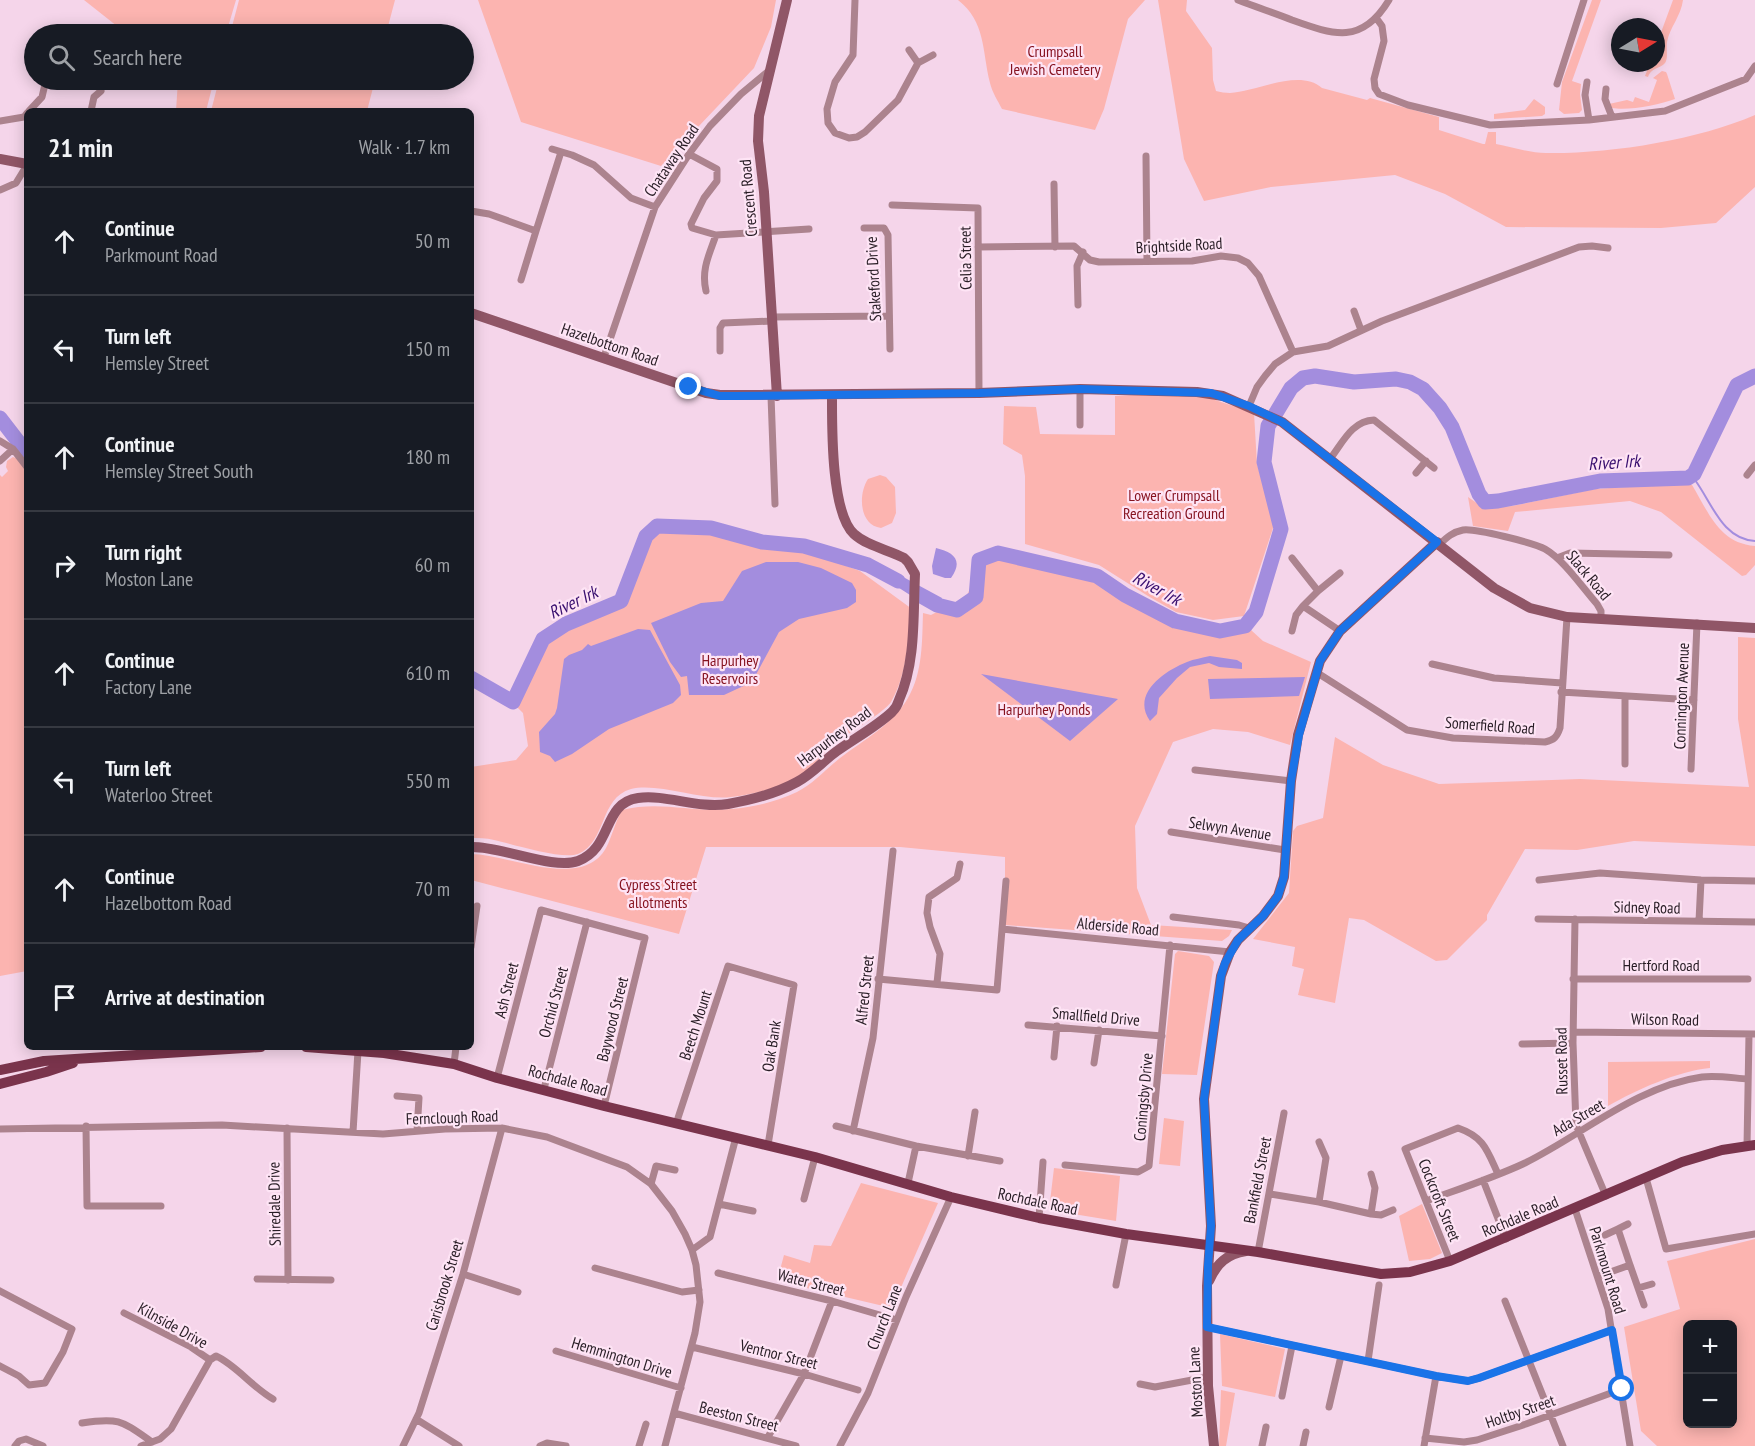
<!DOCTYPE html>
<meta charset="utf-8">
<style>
:root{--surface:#171b24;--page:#20242c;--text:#f1f3f6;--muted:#9ea1a6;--line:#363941}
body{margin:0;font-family:"PT Sans Narrow",sans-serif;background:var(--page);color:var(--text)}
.controls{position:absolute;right:18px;bottom:18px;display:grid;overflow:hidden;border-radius:9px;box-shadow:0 3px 15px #0003}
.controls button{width:54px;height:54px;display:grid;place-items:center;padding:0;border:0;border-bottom:2px solid var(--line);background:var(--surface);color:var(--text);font:30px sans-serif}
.compass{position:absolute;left:1611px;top:18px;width:54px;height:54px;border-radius:50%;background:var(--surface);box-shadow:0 3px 15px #0003;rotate:80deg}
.stop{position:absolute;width:18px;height:18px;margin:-14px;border:4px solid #1a73e8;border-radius:50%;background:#fff}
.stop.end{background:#1a73e8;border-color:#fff;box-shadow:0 2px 6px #0008}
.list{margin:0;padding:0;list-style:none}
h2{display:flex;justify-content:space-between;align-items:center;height:78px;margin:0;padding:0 24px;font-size:26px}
h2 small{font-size:20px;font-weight:400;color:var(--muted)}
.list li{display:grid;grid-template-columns:39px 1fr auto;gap:18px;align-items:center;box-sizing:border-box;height:108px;padding:0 24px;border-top:2px solid var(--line)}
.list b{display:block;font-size:22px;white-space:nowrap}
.list p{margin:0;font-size:20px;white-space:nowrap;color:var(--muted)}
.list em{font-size:20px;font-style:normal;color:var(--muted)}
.icon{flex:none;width:33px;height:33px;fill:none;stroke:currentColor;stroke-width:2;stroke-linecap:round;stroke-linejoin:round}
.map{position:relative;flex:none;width:1755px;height:1446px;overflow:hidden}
.search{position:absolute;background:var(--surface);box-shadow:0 3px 15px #0003;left:24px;top:24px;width:450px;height:66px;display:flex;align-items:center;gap:15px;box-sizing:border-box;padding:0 21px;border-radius:33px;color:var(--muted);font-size:22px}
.panel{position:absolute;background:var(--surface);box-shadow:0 3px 15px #0003;left:24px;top:108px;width:450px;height:942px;border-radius:9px}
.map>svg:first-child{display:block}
.green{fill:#fcb4b0;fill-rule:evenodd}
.water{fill:#a38dde}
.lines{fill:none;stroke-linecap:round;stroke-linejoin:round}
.stream{stroke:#a38dde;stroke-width:2}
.river{stroke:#a38dde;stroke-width:15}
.street{stroke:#ac838e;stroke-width:7}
.secondary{stroke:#905667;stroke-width:10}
.primary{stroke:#7a344c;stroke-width:10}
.route{stroke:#1a73e8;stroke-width:8}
.labels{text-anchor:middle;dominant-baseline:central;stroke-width:4.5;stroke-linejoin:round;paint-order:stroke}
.park-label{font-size:16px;fill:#86121f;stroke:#fee4f5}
.street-label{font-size:16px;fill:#281d25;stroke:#fee4f5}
.water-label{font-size:18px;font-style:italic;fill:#390f6f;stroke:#fee4f5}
</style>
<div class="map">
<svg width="1755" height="1446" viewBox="0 0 1755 1446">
<rect width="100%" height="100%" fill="#f5d5ea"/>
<path class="green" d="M84,0H236L226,34H127Z
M239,0H395L386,34H230Z
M478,0H776L771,27L754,68L661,166L521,122Z
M958,0H1145L1128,19L1104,109L1095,130L1002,109C998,101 992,92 990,83C982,51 986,22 958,0Z
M1158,0H1187L1186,11L1212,48L1213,80L1216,91C1220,92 1226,93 1230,93C1256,92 1299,68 1322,88L1367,100L1370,98L1439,117V130L1483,144H1485L1488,132H1496V144C1512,147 1530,153 1546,153C1610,154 1697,140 1755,115V187L1716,223L1661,228L1506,227L1445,194L1395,175L1271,187L1204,201L1184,159Z
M1592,0H1601L1572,81L1581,84L1580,94L1582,110L1579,113L1564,114L1559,110L1562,82Z
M1673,0H1683C1681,16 1670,27 1667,42C1666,48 1668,56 1666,61C1663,69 1652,66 1648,77L1645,76L1650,63H1656V46Z
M1662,71L1666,72L1667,74L1675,99C1659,105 1628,111 1612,108L1609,104L1627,100L1633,102L1635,97L1649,102L1657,80L1653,78Z
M178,80H214L206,111H176Z
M219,80H375L367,111H211Z
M1534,99L1545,107V114L1542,116L1494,119V114L1525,110Z
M1169,393L1200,395L1254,413L1257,464L1274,525L1244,616L1213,620L1176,612L1148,596L1099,565L1025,544V476L1022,455L1003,444L1004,406L1036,407L1040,434L1115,435V396Z
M13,457L18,459L27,471V971L0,976V475L2,477L8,471L6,467L7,461Z
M880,475L886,477L895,487L896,513L892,523L881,528C859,525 858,494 868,479Z
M1685,483L1692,485C1709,513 1719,543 1755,546V565L1746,575L1742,576L1661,512L1630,501L1515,512L1508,531L1473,526L1468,497L1484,508L1512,506L1595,489Z
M660,531L711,533L763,549L806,551L860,571L912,609C908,640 907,675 891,702C885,712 845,735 833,745C821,755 810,771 796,778C777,789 753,794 731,797C702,801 658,782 631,789C599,798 607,842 578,854C562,860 512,844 494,840C486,838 478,838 471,838V767L516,760L528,746L523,713L516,706L546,642L566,628L623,603L648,541Z
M998,559L1095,580L1125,600L1174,626L1220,636L1251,630L1263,641L1311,662L1290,745L1248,732L1213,729L1173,742L1135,826L1137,888L1151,925L1232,930L1229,936L1222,941L1005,925V857L900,847H706L679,934L471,880V854C508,854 582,891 606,848C612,837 615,822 622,810C660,800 693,813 731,809C754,807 776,802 797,792C813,784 826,769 840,758C864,740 893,724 908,698C923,672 922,641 923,613L931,615L966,597L981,567Z
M1738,637L1755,638V846L1634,841L1577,850L1525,849L1487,915V920L1447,960L1436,961L1364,920L1349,918L1335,1003L1298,995L1304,969L1292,966L1295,947L1253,939L1289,893L1293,831L1297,826L1323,818L1335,737L1383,765L1439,784L1580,779L1749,787L1738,719Z
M1178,951L1209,956L1214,962L1197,1075L1162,1074L1175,954Z
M1710,1061V1068C1678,1071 1636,1090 1608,1106V1062Z
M1164,1118L1184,1121L1180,1166L1159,1164Z
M1054,1168L1120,1176L1116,1221L1049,1210Z
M861,1183L938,1203L892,1308L777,1281L784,1255L810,1263L814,1245L831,1246Z
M1422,1204L1442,1253L1430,1259L1409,1261L1399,1216Z
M1755,1239V1446H1657L1641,1431L1624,1327L1680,1309L1667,1261ZM1688,1324H1732V1424H1688Z
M1220,1334L1285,1349L1275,1397L1222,1386Z
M1221,1390L1235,1393L1226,1446H1219Z"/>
<path class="water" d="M936,548C953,552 964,560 951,578H945L933,574L932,566Z
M766,562H798L821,568L852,583L856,590V602L847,608L799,619L779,632L752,682L724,695H689L687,676L681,677L670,662L651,623L701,603L723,601L742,571Z
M881,565L942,598L938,610L924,604L879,575Z
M638,629L650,630L680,685L681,695L673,703L609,729L572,754L555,762L550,756L540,752L539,732L555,714L557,708L564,659L569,655L582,650L588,644L591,646Z
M1210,656L1237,660L1242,663V669L1219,667L1209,663L1190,667L1177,678L1159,698L1157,714L1150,721C1131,694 1164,671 1187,662C1194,659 1202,658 1210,656Z
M981,674L1118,699L1070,741Z
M1305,677L1299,696L1210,699L1208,679Z"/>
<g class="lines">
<path class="stream" d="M1688,478L1695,480C1712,503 1722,539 1755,541"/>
<path class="river" d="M0,418L27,453
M923,597L937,605L957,610L976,597L979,560L998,553L1097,576L1125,595L1175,621L1220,631L1245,626L1256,612L1281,529L1264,462L1268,426L1291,388L1303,378L1315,376L1354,382L1396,379L1410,382L1423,389L1440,408L1452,427L1479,494L1485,502L1498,501L1600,481L1688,478L1694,474L1737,385L1755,376
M471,678L513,702L543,639L566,624L621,601L646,536L657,526L711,528L762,542L804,546L868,565L898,581"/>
<path class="street" d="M855,0L853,55L835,82L827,109L828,123L835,133L849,138L857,137L865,132L898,100L918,63L933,55
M1238,0C1256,7 1274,13 1292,20C1334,35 1362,45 1389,0
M1377,19L1382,26L1384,41L1374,79L1375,88L1379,94L1408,105L1490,125L1589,120L1665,111L1746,79L1755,66
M909,50L918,63
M1587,82L1585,95L1589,120
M1557,84L1584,0
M1606,89L1605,99L1612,117
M29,111L42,97L46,80
M91,111L94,97L101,91
M0,121L24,117L27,113
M552,149L572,155L594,165L631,198L655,207
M689,154L717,169V181L704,198L691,224L692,228L716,235L809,229
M1146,156L1147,261
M1054,184L1055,247
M0,190L16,183L27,165
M892,205L978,208L979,393
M471,211L489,214L536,231L561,152
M864,228H884L888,235L890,349
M978,247L1074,246L1090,260L1099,262L1192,261L1221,256L1238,258L1248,263L1259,276L1293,352
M521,280L536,231
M706,291C701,270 709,255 716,235
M1078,305L1077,266L1083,252
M1354,311L1361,330
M771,317L889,316
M720,351V328L723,323L772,321
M604,357L655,207L689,154L710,126L741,94L771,69
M1080,389V425
M771,396L775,504
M1249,406L1257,387L1265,376L1275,364L1293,352L1328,346L1382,321L1579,247L1592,246L1608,248
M0,441L13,449L27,467
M1330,459C1343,442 1352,421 1374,420L1434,468
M0,461L13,449
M1416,473L1426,461
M1747,475L1755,465
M1440,544C1447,537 1453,532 1463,530C1474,528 1535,543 1545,549C1564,560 1582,587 1597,604L1601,611V619
M1292,558L1318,591L1303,606L1340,631
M1557,558L1570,553L1669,555
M1318,591L1340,573
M1292,631L1296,615L1303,606
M1432,664L1494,678L1562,683
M1316,672L1407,730L1453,738L1545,742C1554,740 1557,737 1560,728L1567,617
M1561,692L1694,700
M1625,764V697
M1691,769L1697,623
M1195,770L1291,781
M1171,832L1285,850
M1539,880L1600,873L1701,880L1755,881
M1173,917L1239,925L1249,928
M1538,919L1755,922
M1575,919L1573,1043L1576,1125L1606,1196
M1699,921L1701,880
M1002,929L1230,952
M471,947L477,906
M878,979L997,990L1006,881
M1573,979H1748
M937,983L940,954L930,927L927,913L929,897L957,878L960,864
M1028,1025L1162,1036
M1574,1032L1755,1034
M1522,1044L1573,1043
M1054,1057L1057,1026
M1094,1063L1099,1030
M454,1064L456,1047
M497,1078L541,910L645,938L604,1106
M544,1089L587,922
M397,1096L419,1098L417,1131
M676,1124L728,966L794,985L768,1145
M86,1126L87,1206H161
M836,1126L916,1146L1000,1161
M287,1128L288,1280
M0,1129L222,1125L383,1134L445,1129L502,1128L547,1137L627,1167L651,1184L672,1211L685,1234L692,1250L696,1265L700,1302L695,1333L665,1446
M853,1131L873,1038L893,851
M353,1132L358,1051
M1319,1142L1326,1158L1319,1202
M1747,1146L1749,1034
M968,1156L975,1112
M1065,1165L1138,1172L1149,1166L1170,945
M1646,1178L1666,1249L1755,1234
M1483,1180L1506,1239
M908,1183L916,1146
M651,1184L656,1166L675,1170
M1270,1194L1319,1202L1371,1214L1375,1188L1371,1174
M804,1199L815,1157
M1426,1201C1459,1189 1493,1178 1525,1163C1582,1135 1637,1086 1702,1077C1716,1075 1733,1078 1748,1079
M719,1204L753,1211
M1575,1209L1608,1309L1630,1446
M1371,1214L1381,1215L1393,1210
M1039,1218L1043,1162
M1605,1235L1618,1229
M692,1250L710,1237L736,1137
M1258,1252L1284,1113
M1450,1261L1405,1149L1458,1128C1484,1137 1487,1150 1498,1174
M1630,1265L1644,1305
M595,1268L682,1292L699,1290
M718,1273L832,1301L897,1320
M463,1274L518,1292
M1599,1276L1630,1265L1618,1229L1628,1224
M257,1279L331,1280
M1116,1285L1126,1234
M1638,1288L1652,1284
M0,1291L72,1329L63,1352L45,1383L29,1385L19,1376L0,1366
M1505,1301L1563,1446
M124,1313L191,1347L210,1360
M1207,1327L1436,1376L1468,1381L1479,1378L1612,1330
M692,1347L804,1374L858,1390
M556,1351L681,1388
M1368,1361L1379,1285
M1140,1384L1155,1387L1208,1377
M1282,1396L1292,1346
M1329,1407L1341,1356
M674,1413L796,1446
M416,1419L459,1446
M82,1423C119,1417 122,1421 152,1442
M768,1437L804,1374L832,1301
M1425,1438L1464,1442L1477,1440L1526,1424L1622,1389
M15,1446L19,1441L26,1439L43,1446
M141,1446L160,1439L171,1429L210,1360L216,1356C236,1365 252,1387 273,1399
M403,1446L419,1413L463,1274L502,1128
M540,1446L547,1443L566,1446
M639,1446L646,1424
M840,1446L868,1393L906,1297L951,1197
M1262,1446L1266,1427
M1303,1446L1306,1432
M1424,1446L1436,1376"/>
<path class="secondary" d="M0,159L27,164
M471,313L706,393L720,395L979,393L1080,389L1197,392L1223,396L1282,422L1494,588L1530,608L1567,617L1755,628
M777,396L764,192L758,141L759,116L787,0
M471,847C501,846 553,870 578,861C613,848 602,803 638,798C666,794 698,809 728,804C751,800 777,793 797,782C812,774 823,761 837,751C855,738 876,727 892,712C895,709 898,704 899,700C916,662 913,616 915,574L908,562L904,558C889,550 867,546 854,534C831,513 832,427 832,396
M1209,1281C1217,1263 1227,1254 1246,1251
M1214,1446L1208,1386L1207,1286L1211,1226L1204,1099L1221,976L1230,952L1238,940L1263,916L1278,896L1284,877L1291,781L1298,735L1320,661L1340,631L1437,542"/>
<path class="primary" d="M306,1047L384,1053L454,1064L497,1078L604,1106L815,1157L951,1197L1039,1218L1126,1234L1258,1252L1381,1274L1410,1272L1450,1261L1682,1162L1722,1150L1755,1145
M0,1070L44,1061L261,1047
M0,1084L46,1072L73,1063"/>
</g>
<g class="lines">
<path class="route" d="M689,387L720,396H735L979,393L1080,389L1211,393L1249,406L1282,422L1437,542L1340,631L1320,661L1299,735L1291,781L1284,877L1278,896L1263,916L1238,940L1225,963L1221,976L1204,1099L1211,1226L1208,1265L1207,1327L1436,1376L1468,1381L1479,1378L1612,1330L1622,1389"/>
</g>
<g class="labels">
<g class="park-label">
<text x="1055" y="51">Crumpsall<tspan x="1055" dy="18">Jewish Cemetery</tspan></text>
<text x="1174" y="495">Lower Crumpsall<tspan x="1174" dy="18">Recreation Ground</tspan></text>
<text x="730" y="660">Harpurhey<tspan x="730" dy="18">Reservoirs</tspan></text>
<text x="1044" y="709">Harpurhey Ponds</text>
<text x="658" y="884">Cypress Street<tspan x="658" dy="18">allotments</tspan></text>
</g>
<g class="street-label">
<text transform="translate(671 160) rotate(-56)">Chataway Road</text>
<text transform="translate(748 198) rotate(-95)">Crescent Road</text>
<text transform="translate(1179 245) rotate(-3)">Brightside Road</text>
<text transform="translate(965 258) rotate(-91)">Celia Street</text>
<text transform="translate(873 279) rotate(-93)">Stakeford Drive</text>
<text transform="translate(610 344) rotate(19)">Hazelbottom Road</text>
<text transform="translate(1589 575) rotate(50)">Slack Road</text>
<text transform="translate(1681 696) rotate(-88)">Connington Avenue</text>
<text transform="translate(1490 725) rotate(4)">Somerfield Road</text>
<text transform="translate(834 736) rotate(-37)">Harpurhey Road</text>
<text transform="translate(1230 828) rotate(9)">Selwyn Avenue</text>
<text transform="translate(1647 907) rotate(1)">Sidney Road</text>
<text transform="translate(1118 926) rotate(5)">Alderside Road</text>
<text x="1661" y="965">Hertford Road</text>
<text transform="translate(506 990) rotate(-76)">Ash Street</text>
<text transform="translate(864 990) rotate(-84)">Alfred Street</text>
<text transform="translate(553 1002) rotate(-75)">Orchid Street</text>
<text transform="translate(1096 1016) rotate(5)">Smallfield Drive</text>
<text transform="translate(612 1019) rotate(-76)">Baywood Street</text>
<text transform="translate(1665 1019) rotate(1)">Wilson Road</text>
<text transform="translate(695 1025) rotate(-72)">Beech Mount</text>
<text transform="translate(771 1046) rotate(-81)">Oak Bank</text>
<text transform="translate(1561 1061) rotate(-91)">Russet Road</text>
<text transform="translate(568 1080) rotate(15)">Rochdale Road</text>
<text transform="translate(1143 1097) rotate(-85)">Coningsby Drive</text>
<text transform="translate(452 1117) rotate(-2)">Fernclough Road</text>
<text transform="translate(1578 1117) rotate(-30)">Ada Street</text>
<text transform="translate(1257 1180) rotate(-79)">Bankfield Street</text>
<text transform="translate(1440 1200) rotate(68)">Cockcroft Street</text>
<text transform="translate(1038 1201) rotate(12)">Rochdale Road</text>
<text transform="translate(274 1204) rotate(-91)">Shiredale Drive</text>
<text transform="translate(1520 1216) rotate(-23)">Rochdale Road</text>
<text transform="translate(1608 1270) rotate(73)">Parkmount Road</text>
<text transform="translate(811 1282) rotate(14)">Water Street</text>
<text transform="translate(444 1285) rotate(-73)">Carisbrook Street</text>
<text transform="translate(884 1317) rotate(-68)">Church Lane</text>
<text transform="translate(173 1325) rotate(29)">Kilnside Drive</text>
<text transform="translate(779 1354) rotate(14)">Ventnor Street</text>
<text transform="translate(622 1357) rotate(17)">Hemmington Drive</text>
<text transform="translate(1195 1382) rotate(-93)">Moston Lane</text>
<text transform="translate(1520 1411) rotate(-19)">Holtby Street</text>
<text transform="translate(739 1416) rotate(14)">Beeston Street</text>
</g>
<g class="water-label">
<text transform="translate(1614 462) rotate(-4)">River Irk</text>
<text transform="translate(1157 588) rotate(29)">River Irk</text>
<text transform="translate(573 602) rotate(-26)">River Irk</text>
</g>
</g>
</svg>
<div class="controls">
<button>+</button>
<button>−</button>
</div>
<svg class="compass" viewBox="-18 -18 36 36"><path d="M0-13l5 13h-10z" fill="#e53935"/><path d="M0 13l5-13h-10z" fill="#9ea1a6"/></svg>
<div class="stop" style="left:1622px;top:1389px"></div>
<div class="stop end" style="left:689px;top:387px"></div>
<div class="search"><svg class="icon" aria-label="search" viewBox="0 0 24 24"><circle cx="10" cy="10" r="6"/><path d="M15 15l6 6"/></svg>Search here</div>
<section class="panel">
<h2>21 min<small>Walk · 1.7 km</small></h2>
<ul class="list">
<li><svg class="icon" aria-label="ahead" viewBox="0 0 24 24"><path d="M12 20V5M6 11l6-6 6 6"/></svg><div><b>Continue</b><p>Parkmount Road</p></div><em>50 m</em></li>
<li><svg class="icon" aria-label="left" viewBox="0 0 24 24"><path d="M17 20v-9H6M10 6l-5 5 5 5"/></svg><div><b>Turn left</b><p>Hemsley Street</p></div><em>150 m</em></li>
<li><svg class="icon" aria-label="ahead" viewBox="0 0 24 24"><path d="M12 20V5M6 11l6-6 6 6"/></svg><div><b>Continue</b><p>Hemsley Street South</p></div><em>180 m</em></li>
<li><svg class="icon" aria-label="right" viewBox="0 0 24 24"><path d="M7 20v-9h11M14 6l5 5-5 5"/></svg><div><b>Turn right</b><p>Moston Lane</p></div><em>60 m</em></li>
<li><svg class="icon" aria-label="ahead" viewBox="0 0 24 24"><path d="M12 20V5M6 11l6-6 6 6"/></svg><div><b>Continue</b><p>Factory Lane</p></div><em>610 m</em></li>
<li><svg class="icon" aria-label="left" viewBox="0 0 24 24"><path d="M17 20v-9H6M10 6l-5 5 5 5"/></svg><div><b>Turn left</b><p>Waterloo Street</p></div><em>550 m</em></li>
<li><svg class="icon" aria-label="ahead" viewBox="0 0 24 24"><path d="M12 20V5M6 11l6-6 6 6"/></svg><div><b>Continue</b><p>Hazelbottom Road</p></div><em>70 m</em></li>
<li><svg class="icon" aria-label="arrive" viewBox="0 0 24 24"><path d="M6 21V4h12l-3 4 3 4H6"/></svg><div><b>Arrive at destination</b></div></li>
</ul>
</section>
</div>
